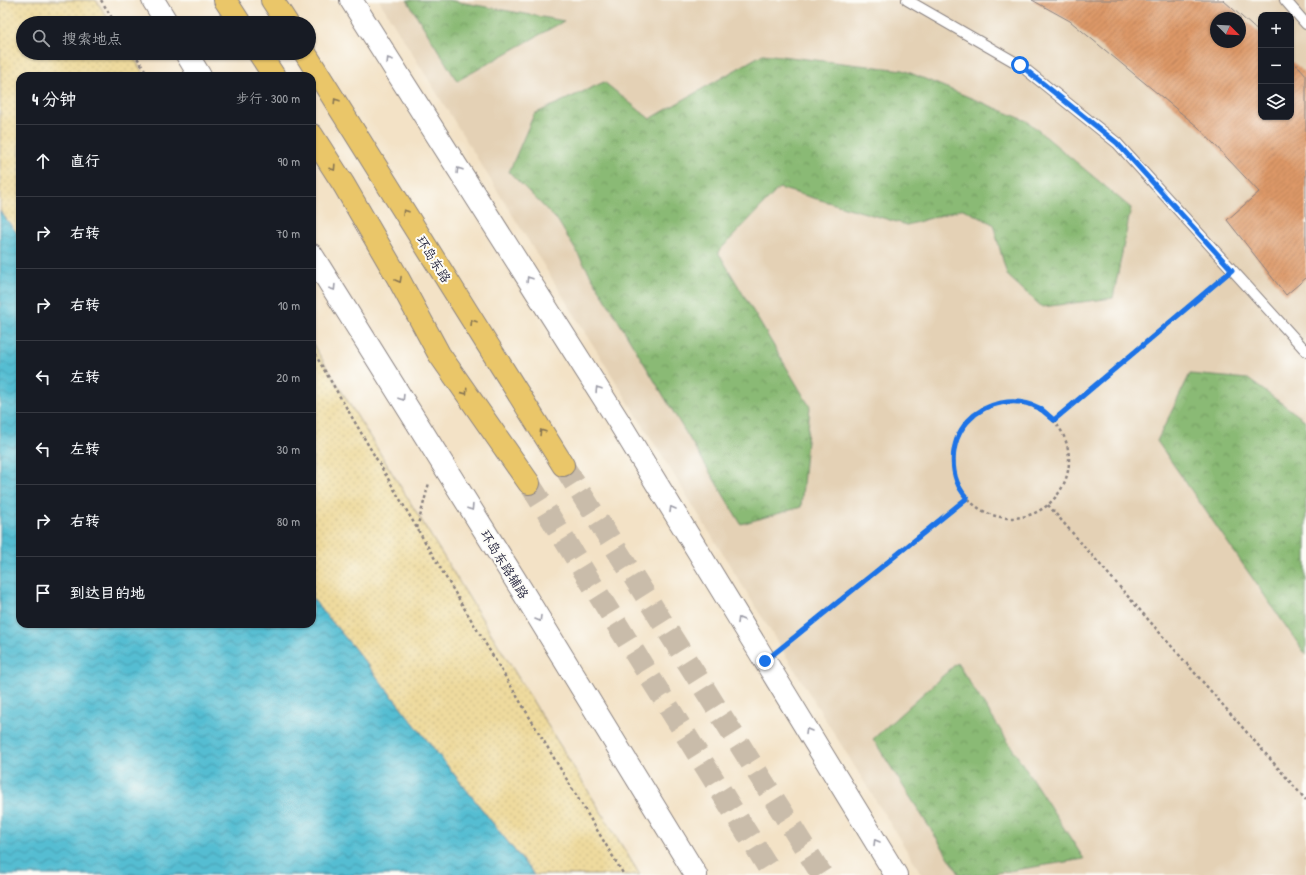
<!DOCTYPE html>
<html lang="zh">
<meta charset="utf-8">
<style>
:root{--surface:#171b24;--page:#20242c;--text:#f1f3f6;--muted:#9ea1a6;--line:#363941}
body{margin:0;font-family:"Patrick Hand","LXGW WenKai TC",sans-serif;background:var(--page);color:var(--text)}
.controls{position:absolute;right:12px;top:12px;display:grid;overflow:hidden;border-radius:8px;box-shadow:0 1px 3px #0004}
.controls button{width:36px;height:36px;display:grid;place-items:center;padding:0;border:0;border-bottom:1px solid var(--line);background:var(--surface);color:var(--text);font:20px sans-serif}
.compass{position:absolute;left:1210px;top:12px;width:36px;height:36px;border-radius:50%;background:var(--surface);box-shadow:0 1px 3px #0004;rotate:114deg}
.stop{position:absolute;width:12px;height:12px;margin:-9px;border:3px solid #1a73e8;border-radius:50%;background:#fff}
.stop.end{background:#1a73e8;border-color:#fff;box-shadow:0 1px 4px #0008}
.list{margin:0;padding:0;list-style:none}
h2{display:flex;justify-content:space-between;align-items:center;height:52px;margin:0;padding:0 16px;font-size:17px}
h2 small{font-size:13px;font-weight:400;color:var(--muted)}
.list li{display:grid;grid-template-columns:26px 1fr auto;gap:12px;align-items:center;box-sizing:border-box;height:72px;padding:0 16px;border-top:1px solid var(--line)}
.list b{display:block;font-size:15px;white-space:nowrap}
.list em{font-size:13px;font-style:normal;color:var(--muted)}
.icon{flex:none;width:22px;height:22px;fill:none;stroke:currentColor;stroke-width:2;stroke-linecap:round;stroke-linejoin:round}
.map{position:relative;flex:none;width:1306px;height:875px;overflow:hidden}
.search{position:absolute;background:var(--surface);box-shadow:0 1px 3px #0004;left:16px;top:16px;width:300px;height:44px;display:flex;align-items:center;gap:10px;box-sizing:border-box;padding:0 14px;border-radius:22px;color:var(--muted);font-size:15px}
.panel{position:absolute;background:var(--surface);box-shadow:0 1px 3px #0004;left:16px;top:72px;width:300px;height:556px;border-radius:12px}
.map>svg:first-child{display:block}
.built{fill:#e4d1b5;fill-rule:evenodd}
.forest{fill:url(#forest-crowns);stroke:#566e58}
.sand{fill:url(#sand-dots);stroke:#887e6c}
.water{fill:url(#water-waves);stroke:#3c7086}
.building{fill:url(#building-hatch);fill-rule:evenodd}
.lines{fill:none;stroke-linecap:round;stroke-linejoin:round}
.primary-tunnel{stroke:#c9bcaa;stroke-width:22;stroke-dasharray:22 11;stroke-linecap:butt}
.service-casing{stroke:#8a8280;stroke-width:12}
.tertiary-casing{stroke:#8a8280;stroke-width:24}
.primary-casing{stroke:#8a8280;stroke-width:24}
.path{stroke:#8a8280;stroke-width:2.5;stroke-dasharray:3 3;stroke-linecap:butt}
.service{stroke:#fff;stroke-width:10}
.tertiary{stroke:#fff;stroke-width:22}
.primary{stroke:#eac669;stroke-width:22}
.oneway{stroke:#9c9ca7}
.oneway2{stroke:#867452}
.route{stroke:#1a73e8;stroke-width:5}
.labels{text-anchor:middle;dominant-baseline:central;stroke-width:4;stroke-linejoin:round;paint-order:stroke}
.street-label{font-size:13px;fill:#22223b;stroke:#fdfcf7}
</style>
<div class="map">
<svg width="1306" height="875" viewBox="0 0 1306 875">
<defs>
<pattern id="forest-crowns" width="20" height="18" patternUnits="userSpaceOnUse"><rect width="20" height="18" fill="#8aba74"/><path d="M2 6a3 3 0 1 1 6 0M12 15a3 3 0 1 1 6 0" fill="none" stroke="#709760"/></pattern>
<pattern id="sand-dots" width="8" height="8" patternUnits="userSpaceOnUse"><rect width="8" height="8" fill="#eeda9e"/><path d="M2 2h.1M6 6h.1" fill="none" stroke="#ccbb89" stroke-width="1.8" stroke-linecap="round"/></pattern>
<pattern id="water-waves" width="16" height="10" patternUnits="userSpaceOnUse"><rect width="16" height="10" fill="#55bdd2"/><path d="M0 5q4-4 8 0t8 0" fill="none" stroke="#4699ac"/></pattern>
<pattern id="building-hatch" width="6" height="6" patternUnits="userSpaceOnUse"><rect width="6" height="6" fill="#dd9867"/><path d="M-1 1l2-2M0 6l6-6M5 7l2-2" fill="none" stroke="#b37c56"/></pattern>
</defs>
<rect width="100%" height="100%" fill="#fdfcf7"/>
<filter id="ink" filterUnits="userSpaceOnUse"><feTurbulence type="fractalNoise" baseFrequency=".025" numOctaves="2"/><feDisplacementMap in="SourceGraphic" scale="8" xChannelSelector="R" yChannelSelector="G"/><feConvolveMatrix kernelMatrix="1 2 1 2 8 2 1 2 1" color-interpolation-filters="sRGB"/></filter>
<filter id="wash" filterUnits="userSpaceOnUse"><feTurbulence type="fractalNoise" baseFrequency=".012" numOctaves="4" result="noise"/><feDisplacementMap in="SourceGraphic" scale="16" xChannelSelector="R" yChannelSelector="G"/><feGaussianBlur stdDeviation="0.9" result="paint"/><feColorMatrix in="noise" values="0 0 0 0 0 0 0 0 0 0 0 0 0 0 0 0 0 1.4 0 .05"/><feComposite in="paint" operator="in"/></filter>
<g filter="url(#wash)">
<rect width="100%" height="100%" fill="#f3e2c6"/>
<path class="built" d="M379,0H1306V875H922ZM1261,15H1291V117H1261ZM1216,18H1240V42H1216Z"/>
<path class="forest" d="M407,0H448L564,21L457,81Z
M763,54L903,70L1027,121L1131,208L1113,298L1042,307L1007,275L993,224L963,209L907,225L779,188L718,252L810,407L801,507L741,524L558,221L509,172L534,114L604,82L650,119Z
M1190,374L1248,379L1306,421V655L1157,441Z
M957,663L1084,859L984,875H960L873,739Z"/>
<path class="sand" d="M0,0H96L111,23H23V53H131L145,76H20V237L0,211Z
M312,343L640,875H534L354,648L312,598Z"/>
<path class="water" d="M0,211L20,237V624H312V598L354,648L534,875H0Z"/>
<g id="blocks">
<path class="building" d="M1032,0H1223L1261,34V117H1291V61L1300,68L1306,75V278L1286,295L1227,220L1259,192L1198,127L1070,21ZM1216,18H1240V42H1216Z"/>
</g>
</g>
<g filter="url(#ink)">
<use href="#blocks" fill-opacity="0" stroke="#8a8280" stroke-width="1"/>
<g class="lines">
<path class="primary-tunnel" d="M563,465L822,875
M529,483L773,875"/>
<g class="service-casing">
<path id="service" d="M907,0L1020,65L1117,143L1306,351
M1285,0L1306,24"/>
</g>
<g class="tertiary-casing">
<path id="tertiary" d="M153,0L167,23
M351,0L619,422L896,875
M186,53L200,76
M312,255L521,589L696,875"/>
</g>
<g class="primary-casing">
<path id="primary" d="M225,0L240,23
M272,0L287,23
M259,53L274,76
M305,53L563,465
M312,135L344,185L398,278L439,354L529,483"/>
</g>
<path class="path" d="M101,0L115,23
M134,53L149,76
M312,349L445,576L624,875
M953 460a58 58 0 1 1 116 0a58 58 0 1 1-116 0Z
M1054,420L1220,280
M1048,505L1306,800
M417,528L429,483
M782,647L967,498"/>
<use href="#service" class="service"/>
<use href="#tertiary" class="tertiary"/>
<use href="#primary" class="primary"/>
</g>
<defs><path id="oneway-chevron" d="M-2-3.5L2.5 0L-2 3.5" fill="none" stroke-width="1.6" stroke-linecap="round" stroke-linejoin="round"/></defs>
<g class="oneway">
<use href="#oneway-chevron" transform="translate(389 60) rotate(-122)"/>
<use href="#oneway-chevron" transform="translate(459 170) rotate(-122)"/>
<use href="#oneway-chevron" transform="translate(529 279) rotate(-122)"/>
<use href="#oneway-chevron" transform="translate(333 288) rotate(58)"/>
<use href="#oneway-chevron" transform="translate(598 389) rotate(-122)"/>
<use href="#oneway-chevron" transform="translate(402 398) rotate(58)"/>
<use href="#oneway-chevron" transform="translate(471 508) rotate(58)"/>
<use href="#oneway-chevron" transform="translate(672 509) rotate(-121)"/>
<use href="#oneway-chevron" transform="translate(539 619) rotate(59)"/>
<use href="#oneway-chevron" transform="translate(740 620) rotate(-121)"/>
<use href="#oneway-chevron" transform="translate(808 731) rotate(-121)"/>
<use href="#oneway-chevron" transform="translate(876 842) rotate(-121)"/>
</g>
<g class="oneway2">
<use href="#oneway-chevron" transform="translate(336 101) rotate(-122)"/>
<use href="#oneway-chevron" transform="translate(333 168) rotate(57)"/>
<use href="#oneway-chevron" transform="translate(405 212) rotate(-122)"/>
<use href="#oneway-chevron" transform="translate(399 280) rotate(61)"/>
<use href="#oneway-chevron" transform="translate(473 322) rotate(-122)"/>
<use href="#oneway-chevron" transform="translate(465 392) rotate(55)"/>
<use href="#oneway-chevron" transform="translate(542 432) rotate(-122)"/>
</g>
</g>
<g class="lines" filter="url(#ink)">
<path class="route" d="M765,661L967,498C948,477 949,442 968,421C985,402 1016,396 1039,408C1044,411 1049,416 1054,420L1232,270L1117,143L1020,65"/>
</g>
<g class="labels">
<g class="street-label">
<text transform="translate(434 259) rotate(58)">环岛东路</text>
<text transform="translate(505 564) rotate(58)">环岛东路辅路</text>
</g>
</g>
</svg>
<div class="controls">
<button>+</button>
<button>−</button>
<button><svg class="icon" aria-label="layers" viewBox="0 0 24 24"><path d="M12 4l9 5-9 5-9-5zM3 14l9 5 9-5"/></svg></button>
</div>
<svg class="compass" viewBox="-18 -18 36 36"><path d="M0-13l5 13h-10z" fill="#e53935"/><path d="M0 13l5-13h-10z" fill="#9ea1a6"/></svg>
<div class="stop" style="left:1020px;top:65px"></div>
<div class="stop end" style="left:765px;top:661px"></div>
<div class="search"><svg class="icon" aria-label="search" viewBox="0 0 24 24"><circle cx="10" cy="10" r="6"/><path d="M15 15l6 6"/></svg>搜索地点</div>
<section class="panel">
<h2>4 分钟<small>步行 · 300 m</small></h2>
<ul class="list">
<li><svg class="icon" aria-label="ahead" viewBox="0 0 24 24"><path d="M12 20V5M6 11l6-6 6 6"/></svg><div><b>直行</b></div><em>90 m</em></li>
<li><svg class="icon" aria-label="right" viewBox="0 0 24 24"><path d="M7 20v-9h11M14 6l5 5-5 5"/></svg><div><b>右转</b></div><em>70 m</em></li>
<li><svg class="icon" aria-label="right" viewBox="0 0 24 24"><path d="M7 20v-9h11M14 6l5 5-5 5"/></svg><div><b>右转</b></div><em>10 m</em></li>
<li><svg class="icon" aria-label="left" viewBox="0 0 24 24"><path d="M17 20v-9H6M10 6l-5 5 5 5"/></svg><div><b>左转</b></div><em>20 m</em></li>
<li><svg class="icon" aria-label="left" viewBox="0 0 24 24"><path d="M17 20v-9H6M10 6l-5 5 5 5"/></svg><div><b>左转</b></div><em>30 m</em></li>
<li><svg class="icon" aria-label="right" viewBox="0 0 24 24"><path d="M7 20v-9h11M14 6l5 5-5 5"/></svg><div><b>右转</b></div><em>80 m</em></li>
<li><svg class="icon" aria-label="arrive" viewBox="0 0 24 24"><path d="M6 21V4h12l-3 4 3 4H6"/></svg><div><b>到达目的地</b></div></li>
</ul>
</section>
</div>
